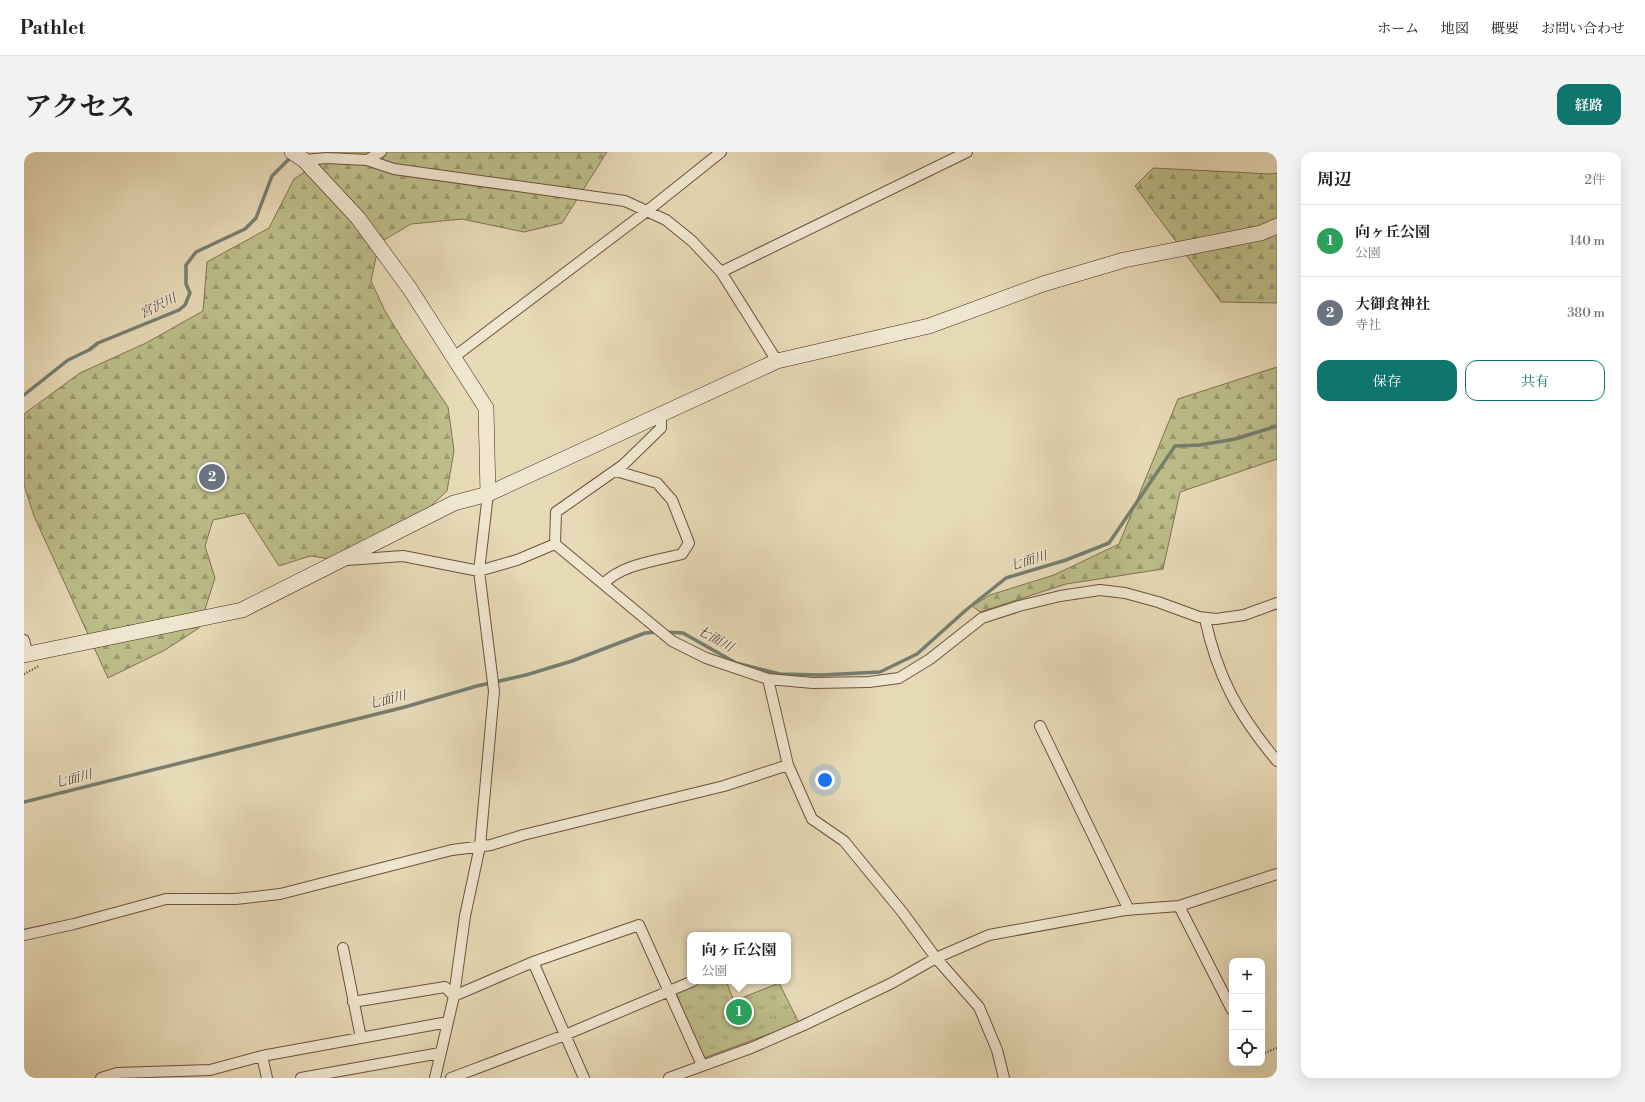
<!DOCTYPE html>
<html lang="ja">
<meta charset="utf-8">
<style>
:root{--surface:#fff;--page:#f2f2f2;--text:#202124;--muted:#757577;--line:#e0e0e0;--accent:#0f766e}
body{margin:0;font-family:"Libre Bodoni","Noto Serif JP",serif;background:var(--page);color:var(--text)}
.controls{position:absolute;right:12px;bottom:12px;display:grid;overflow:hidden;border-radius:8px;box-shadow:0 4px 16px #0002}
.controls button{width:36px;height:36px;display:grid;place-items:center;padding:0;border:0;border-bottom:1px solid var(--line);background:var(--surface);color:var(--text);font:20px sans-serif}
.you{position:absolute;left:801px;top:628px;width:14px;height:14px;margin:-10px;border:3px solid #fff;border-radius:50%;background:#1a73e8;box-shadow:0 0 0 6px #1a73e833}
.badge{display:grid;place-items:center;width:26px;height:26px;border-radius:50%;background:var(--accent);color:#fff;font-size:13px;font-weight:700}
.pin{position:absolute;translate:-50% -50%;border:2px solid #fff;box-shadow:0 1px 4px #0006}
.popup{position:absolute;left:663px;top:780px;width:104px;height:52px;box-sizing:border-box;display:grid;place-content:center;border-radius:8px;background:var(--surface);filter:drop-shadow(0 1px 3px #0005);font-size:13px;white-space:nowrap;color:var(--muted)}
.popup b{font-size:15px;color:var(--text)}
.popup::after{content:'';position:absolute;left:50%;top:100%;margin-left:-8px;border:8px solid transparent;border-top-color:var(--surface)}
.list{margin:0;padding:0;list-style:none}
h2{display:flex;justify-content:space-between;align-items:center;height:52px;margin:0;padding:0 16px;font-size:17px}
h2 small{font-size:13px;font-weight:400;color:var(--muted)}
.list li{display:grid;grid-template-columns:26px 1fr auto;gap:12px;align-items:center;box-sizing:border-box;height:72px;padding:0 16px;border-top:1px solid var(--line)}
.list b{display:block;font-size:15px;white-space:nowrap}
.list p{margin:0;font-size:13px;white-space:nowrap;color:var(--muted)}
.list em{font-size:13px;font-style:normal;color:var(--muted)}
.actions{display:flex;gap:8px;padding:12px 16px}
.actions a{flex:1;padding:9px 0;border:1px solid var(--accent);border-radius:12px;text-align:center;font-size:14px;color:var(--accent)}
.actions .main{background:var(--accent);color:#fff}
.icon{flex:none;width:22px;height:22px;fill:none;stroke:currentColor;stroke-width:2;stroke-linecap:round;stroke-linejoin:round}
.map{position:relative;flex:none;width:1253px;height:926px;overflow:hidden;border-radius:12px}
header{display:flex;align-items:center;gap:24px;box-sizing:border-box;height:56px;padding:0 20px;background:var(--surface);border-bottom:1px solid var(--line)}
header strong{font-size:19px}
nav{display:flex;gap:22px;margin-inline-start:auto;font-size:14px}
.intro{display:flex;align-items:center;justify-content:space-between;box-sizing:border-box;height:96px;padding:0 24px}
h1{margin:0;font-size:28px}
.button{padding:10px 18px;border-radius:12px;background:var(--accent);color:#fff;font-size:14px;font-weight:700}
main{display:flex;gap:24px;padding:0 24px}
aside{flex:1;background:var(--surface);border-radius:12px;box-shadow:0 4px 16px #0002}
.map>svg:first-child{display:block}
.forest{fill:url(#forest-firs);stroke:#827050}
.park{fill:url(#park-tufts);stroke:#827050}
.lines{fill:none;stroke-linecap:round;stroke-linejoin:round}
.stream{stroke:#767e70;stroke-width:3.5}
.street-casing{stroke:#6f503e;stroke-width:12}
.secondary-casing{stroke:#472316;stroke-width:16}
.path{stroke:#472316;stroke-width:2;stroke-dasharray:1 2;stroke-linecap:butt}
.street{stroke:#efe6d0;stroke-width:10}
.secondary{stroke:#efe6d0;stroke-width:15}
.labels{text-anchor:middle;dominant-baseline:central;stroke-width:3;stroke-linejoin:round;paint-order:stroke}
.water-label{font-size:13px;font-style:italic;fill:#5b493c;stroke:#efe6d0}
</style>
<header>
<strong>Pathlet</strong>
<nav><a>ホーム</a><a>地図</a><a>概要</a><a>お問い合わせ</a></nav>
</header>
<div class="intro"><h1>アクセス</h1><a class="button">経路</a></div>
<main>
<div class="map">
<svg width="1253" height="926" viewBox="0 0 1253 926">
<defs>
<pattern id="forest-firs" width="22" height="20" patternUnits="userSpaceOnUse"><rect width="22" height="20" fill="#bcbd89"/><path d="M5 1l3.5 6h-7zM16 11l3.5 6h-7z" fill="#9b996f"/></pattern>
<pattern id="park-tufts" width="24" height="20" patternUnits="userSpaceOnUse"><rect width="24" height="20" fill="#bcbd89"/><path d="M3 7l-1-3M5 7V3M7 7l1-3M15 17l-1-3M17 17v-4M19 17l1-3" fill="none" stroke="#9b996f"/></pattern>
</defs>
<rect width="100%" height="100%" fill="#e6d9b6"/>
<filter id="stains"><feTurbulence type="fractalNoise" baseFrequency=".005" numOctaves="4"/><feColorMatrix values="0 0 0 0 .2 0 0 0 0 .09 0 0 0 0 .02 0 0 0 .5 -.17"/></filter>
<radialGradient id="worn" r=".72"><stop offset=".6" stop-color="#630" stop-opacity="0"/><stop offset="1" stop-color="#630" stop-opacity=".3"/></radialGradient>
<path class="forest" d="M311,0H583L538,71L500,80L438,67L387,72L355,91L347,129L361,159L380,190L424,255L430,299L423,339L381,378L315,408L286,404L255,414L221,361L189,368L181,394L191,426L175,476L141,498L84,526L10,364L0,333V262L56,221L122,191L179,159L183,110L245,76L270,27Z
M1129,16L1247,22L1253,21V151L1197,150L1111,34Z
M1253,215V307L1156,340L1139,417L1042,432L956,460L948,454L966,443L1030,423L1095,392L1154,247Z"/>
<path class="park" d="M679,829H702L710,849L755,831L775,871L680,906L652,841Z"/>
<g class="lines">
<path class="stream" d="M0,243L44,208L65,198L74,191L155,158L161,153L166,141L162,132V113L172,100L221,77L232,66L248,24L268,4
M640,480L659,481L712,511L756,522L797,523L856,520L893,502L942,458L982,426L1042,408L1085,391L1151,294L1176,293L1211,287L1253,274
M0,650L381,555L453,534L502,523L548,509L621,481L634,480"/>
<g class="street-casing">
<path id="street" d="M280,8L303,6L343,8L370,17L601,49L642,68L668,89L697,120L753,209
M343,8L357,0
M697,120L943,0
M430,205L623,59L697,0
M531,392L532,360L599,313L637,276V263
M323,408L379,404L455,419L493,408L531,392L648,489L682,506L744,527L789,531L845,530L875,526L906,507L958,466L995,454L1036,444L1076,438L1101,441L1134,450L1175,465L1192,467L1220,463L1253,451
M580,432C595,413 635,408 658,402L665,391L648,348L633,331L592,319
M1181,467C1194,526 1214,562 1253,609
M0,488L4,503
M744,527L764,613L788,667L820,689L879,761L912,806L955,855L973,898L980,926
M1016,574L1105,758
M1155,754L1208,858
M0,783L50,772L142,747H212L256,742L428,698L467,693L499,683L700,634L764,613
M319,796L337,886
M509,810L560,926
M329,850L421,835L430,844L509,810L615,773L678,913
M238,904L243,926
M77,926L93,921L186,918L238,904L424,870
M277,926L416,901
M411,926L430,844L441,764L456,694L470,539L455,419L464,342
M427,926L541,883L669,829
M645,926L727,896L780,873L868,831L912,806L965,783L1101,758L1155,754L1253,722"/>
</g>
<g class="secondary-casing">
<path id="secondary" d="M268,0L280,8L334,66L386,137L462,256L464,342
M0,503L218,458L430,351L464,342L753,209L905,174L1019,132L1100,108L1237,81L1253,74"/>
</g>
<path class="path" d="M0,522L15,514
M1238,902L1253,896"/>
<use href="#street" class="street"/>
<use href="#secondary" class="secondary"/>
</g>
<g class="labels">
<g class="water-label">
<text transform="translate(134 154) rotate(-26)">宮沢川</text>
<text transform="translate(1004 409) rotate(-17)">七面川</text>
<text transform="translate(691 487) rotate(29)">七面川</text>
<text transform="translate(363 548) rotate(-14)">七面川</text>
<text transform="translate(49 627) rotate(-14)">七面川</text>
</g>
</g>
<rect width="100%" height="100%" filter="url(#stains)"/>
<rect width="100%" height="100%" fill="url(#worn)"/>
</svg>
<div class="controls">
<button>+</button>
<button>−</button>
<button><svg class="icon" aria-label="locate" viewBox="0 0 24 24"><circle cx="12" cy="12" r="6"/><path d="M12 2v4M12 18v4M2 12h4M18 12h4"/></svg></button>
</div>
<div class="you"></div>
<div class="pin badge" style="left:715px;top:860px;background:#2e9e5b">1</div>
<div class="popup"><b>向ヶ丘公園</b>公園</div>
<div class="pin badge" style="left:188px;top:325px;background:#6b7280">2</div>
</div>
<aside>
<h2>周辺<small>2件</small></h2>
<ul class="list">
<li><span class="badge" style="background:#2e9e5b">1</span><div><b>向ヶ丘公園</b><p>公園</p></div><em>140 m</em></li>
<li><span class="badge" style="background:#6b7280">2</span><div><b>大御食神社</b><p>寺社</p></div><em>380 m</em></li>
</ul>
<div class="actions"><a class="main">保存</a><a>共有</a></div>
</aside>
</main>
